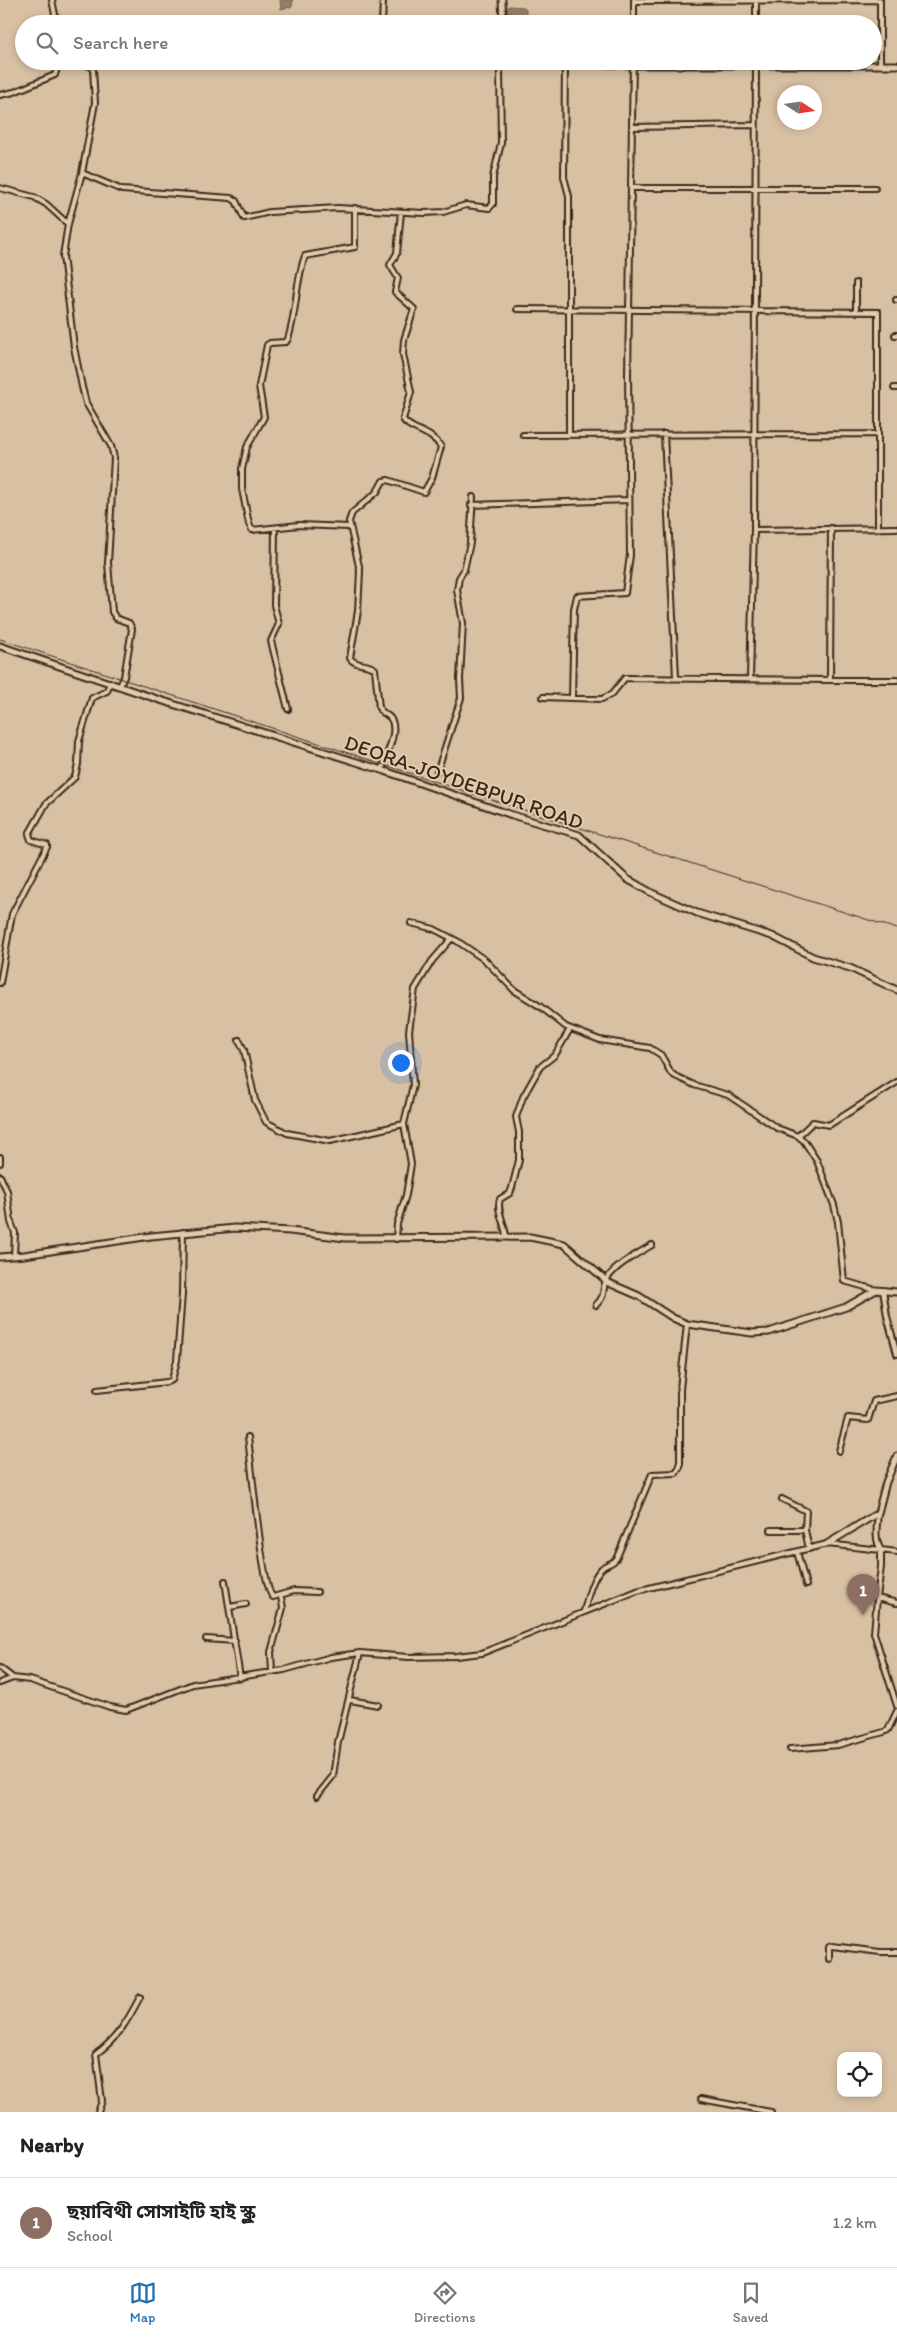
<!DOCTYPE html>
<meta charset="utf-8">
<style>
:root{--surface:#fff;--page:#f2f2f2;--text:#222;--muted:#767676;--line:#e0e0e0;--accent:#1f6fb2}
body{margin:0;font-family:Itim,"Noto Sans Bengali",sans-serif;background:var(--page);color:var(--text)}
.controls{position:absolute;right:15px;bottom:15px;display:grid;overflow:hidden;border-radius:10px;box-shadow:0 2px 8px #0003}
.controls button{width:45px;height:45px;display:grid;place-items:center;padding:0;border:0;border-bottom:1px solid var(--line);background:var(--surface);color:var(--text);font:25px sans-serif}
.compass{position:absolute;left:777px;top:85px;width:45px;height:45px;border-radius:50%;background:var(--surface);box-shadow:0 2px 8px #0003;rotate:102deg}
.you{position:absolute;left:400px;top:1062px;width:18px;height:18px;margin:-12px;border:4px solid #fff;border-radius:50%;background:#1a73e8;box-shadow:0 0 0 8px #1a73e833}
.badge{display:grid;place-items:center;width:32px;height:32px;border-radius:50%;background:var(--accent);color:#fff;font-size:16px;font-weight:700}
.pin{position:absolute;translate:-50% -41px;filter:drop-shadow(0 1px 2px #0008)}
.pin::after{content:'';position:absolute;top:26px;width:18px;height:15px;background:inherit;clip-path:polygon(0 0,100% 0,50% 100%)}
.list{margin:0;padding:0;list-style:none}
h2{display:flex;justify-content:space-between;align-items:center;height:65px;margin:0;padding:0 20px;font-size:21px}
h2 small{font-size:16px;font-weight:400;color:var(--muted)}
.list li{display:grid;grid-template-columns:32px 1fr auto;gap:15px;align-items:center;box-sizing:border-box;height:90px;padding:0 20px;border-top:1px solid var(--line)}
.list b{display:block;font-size:19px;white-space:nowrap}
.list p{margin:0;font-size:16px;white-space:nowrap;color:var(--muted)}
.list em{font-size:16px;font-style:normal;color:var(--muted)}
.icon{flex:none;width:28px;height:28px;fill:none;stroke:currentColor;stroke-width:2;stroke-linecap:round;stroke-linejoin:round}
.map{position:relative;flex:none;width:897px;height:2112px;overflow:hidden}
.search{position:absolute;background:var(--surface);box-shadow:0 2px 8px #0003;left:15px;right:15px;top:15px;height:55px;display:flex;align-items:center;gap:12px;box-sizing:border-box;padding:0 18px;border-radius:28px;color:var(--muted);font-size:19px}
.sheet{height:155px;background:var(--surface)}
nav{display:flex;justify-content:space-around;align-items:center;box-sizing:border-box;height:70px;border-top:1px solid var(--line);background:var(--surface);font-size:14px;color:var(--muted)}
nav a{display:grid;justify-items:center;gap:2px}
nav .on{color:var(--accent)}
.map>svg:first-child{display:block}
.water{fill:url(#water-ripples);stroke:#705d4b}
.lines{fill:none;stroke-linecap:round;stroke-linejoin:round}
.street-casing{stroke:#3b2a1e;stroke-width:8}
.secondary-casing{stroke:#3b2a1e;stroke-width:9}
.street{stroke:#e2caab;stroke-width:4}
.secondary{stroke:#e2caab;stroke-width:5}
.rail{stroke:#3b2a1e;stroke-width:1}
.labels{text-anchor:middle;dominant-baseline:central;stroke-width:4;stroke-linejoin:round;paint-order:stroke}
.street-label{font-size:21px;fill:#3b2a1e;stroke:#e2caab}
</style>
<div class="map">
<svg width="897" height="2112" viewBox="0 0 897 2112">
<defs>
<pattern id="water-ripples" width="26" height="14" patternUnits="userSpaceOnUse" patternTransform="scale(1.25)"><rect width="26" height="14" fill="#937f69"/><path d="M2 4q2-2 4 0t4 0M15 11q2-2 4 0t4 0" fill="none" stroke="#796856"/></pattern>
</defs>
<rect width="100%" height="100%" fill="#d8c0a3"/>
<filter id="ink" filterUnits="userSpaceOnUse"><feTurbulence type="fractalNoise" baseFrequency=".02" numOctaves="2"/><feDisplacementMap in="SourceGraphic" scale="10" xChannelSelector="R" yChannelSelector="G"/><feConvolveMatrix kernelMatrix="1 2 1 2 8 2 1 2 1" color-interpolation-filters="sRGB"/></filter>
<g filter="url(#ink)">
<path class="water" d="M280,0H293L292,7L281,9Z
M510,6L524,7L526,10V24H507V7Z"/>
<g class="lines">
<g class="street-casing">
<path id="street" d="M52,0L57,24
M634,1L880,0
M382,24L383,0
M634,24V0
M756,24V0
M68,61L91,66L93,69L95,103L82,173L68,224L63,256L74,347L82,387L86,403L111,446L114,458L108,563L112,612L116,618L129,623L132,629L124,677L120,686
M565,63L564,177L569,196V435
M880,65V0
M0,95L14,92L55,75L59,61
M632,127L755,125
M82,173L122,190L231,198L236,201L244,218L270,212L338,208L424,213L443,212L466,205L489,208L493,204V177L501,143L500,70L502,65L506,63
M0,188L34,197L46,204L68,224
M631,188H875
M856,283V311
M896,300H897
M517,309L878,312V528
M895,335H897
M894,388H897
M664,434L676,677
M523,435L877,434
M471,505L629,500
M349,527L299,525L252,530L249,524L242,489V469L247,447L264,417L259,386L267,345L270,343L286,342L288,339C297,312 295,283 305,256L355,247V208
M275,528L274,605L279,624L271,641L288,709
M754,530L897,528
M750,678L754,530L756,61
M830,680H897
M543,697L602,699L612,694L625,678L830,680L831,528
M572,697L574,609L577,596L625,593L630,555L628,374L633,61
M382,770C385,756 399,732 391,719C388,714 382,714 379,708L375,669C368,663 354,666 350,658L358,611L360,571L349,521L352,513L377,492L383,481L388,480L424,492L432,478L441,447C431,430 408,430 403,419L411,392L403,354L404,340L414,309L395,292L398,278L390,265L397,253L401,212
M437,772L461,698L460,679L463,623L457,590L459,578L464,570L470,543L473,497
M411,923L434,929L457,941L485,960L514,990L541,1007L566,1027L600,1040L650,1048L661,1055L671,1073L675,1076L694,1085L728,1095L777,1128L798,1136L804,1141L817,1161L834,1205L838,1222L844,1281L876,1290
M0,983L12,914L47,847V845L31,840L29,834L46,804L75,777L78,764L79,741L92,698L107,691L110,682
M239,1040L244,1050L255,1100L266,1122L287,1133L330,1141L404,1124
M798,1136L813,1122L829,1125L897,1082
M0,1157V1163
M0,1176L7,1191L11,1222L15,1233L14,1256
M506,1236C505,1224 496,1210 500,1199L510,1193L512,1188L519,1160V1132L516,1117L523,1097L540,1067L555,1055L570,1029
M396,1239L397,1224L406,1195L411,1164L404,1124L413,1085L409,1031L415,989L432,961L452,938
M883,1290L887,1316L897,1354
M596,1305C607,1294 601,1291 606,1281C612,1267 640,1252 652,1245
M97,1390L167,1382L172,1380L177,1360L182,1294L183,1232
M248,1437C251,1460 262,1589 273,1597L294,1591L317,1592
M839,1451L848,1418L868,1420L874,1401L897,1396
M782,1499L806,1511L805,1530L809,1549
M878,1513C877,1526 874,1539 881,1550L897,1552
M771,1530H805
M797,1552L806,1585
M225,1581L240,1678
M877,1598L874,1633L897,1706
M230,1607L246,1604
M584,1611C588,1597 591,1580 601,1569C606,1563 613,1565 617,1557L652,1474L676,1473L680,1467V1389L687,1324
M206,1639L235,1641
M0,1668L13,1678
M272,1672L271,1652L283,1608L281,1597
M0,1683L13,1678L30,1680L110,1707L126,1710L193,1684L284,1670L331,1657L360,1653L408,1657L456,1656L482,1653L637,1591L827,1544L881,1550V1567L877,1598L897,1603
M350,1700L378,1705
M790,1749L838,1745L884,1732L888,1730L897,1711
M317,1796L333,1776L338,1742L360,1653
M829,1959V1947L832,1946L880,1952H897
M701,2099L771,2112
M98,2112L102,2101L96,2054C118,2038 128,2020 140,1997"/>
</g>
<g class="secondary-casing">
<path id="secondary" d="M502,0L503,24
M506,61L633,65H897
M0,646L160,700L382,770L512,815L579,835L627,879L652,893L697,913L772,936L813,957L850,968L897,990
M0,1257L24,1255L151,1236L235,1228L290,1231L345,1238L530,1237L564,1244L609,1283L639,1296L673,1318L687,1324L752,1333L769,1332L846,1307L876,1290L897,1292
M827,1544L878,1513L886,1482L897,1456"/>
</g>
<use href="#street" class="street"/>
<use href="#secondary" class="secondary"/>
<path class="rail" d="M0,639L480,796L897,929"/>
</g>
</g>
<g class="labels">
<g class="street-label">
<text transform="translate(464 782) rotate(19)">DEORA-JOYDEBPUR ROAD</text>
</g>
</g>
</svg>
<div class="controls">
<button><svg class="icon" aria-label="locate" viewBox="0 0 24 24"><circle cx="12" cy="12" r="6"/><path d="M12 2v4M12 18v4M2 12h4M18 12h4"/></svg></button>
</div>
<svg class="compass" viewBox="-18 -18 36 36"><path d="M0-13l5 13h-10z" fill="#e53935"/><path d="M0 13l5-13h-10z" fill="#767676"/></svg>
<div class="you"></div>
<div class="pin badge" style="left:863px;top:1615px;background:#8d6e63">1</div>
<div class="search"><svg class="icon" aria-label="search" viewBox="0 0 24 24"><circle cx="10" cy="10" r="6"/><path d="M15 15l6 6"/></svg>Search here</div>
</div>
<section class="sheet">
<h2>Nearby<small></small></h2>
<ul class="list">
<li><span class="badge" style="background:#8d6e63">1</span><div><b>ছয়াবিথী সোসাইটি হাই স্কুল</b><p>School</p></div><em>1.2 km</em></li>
</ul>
</section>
<nav>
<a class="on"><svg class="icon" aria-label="map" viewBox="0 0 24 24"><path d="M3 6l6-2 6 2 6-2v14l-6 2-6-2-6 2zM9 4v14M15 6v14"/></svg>Map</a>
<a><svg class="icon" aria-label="directions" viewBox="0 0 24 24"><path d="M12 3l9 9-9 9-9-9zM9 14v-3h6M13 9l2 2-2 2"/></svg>Directions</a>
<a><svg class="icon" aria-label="saved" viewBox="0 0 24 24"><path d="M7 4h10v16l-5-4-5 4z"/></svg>Saved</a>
</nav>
